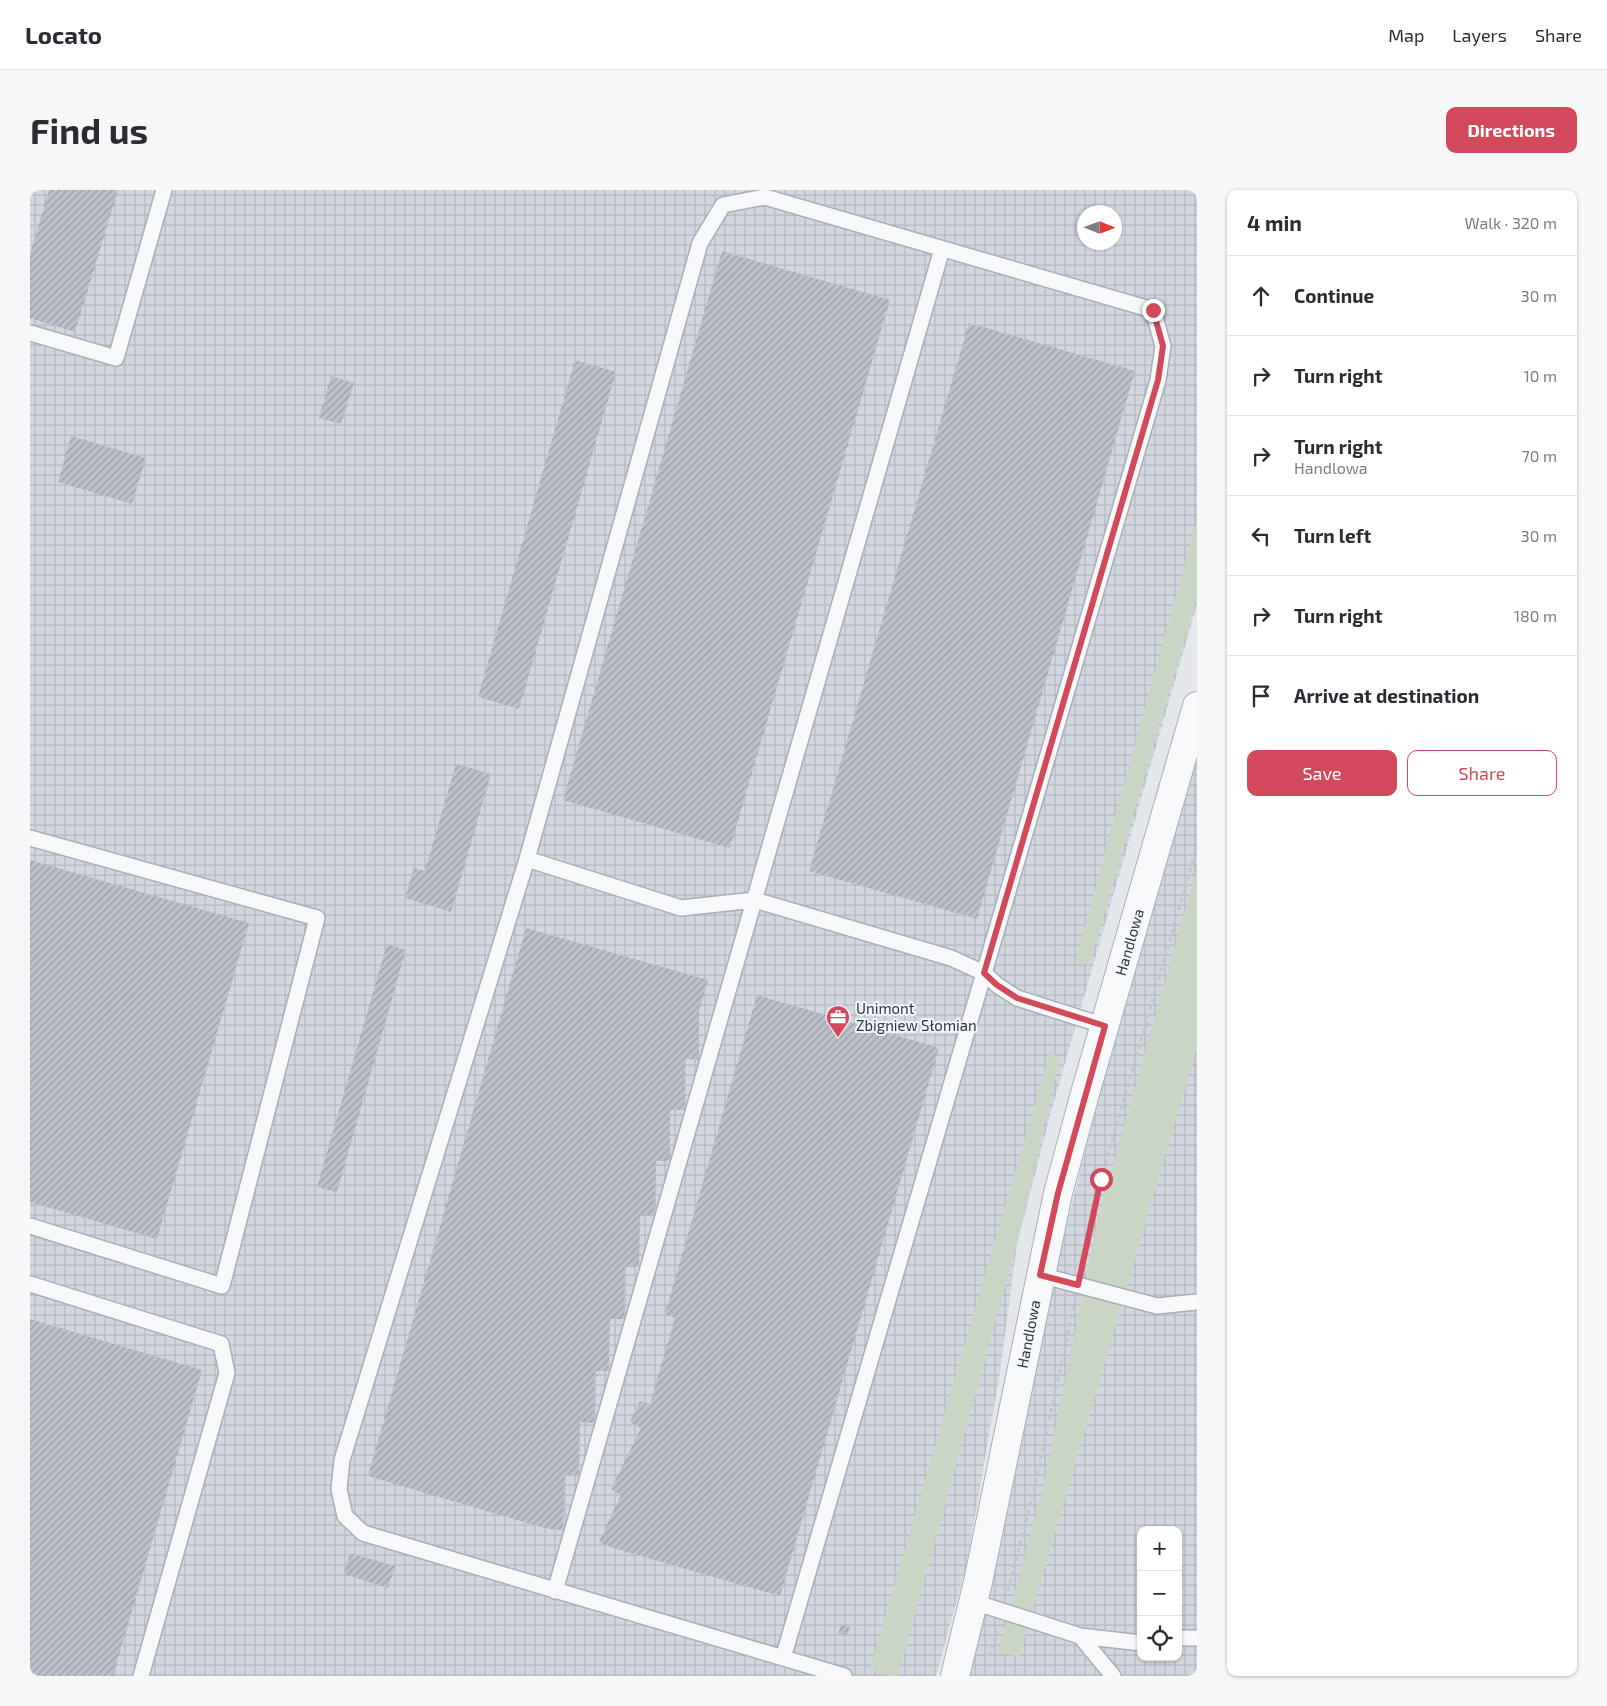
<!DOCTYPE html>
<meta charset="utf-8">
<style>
:root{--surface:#fff;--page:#f7f7f7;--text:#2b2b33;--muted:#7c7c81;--line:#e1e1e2;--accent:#d1495b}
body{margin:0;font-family:"Exo 2",sans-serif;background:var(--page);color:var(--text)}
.controls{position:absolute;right:15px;bottom:15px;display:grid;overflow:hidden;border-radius:10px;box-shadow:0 1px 4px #0004}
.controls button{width:45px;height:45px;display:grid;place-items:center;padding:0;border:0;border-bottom:1px solid var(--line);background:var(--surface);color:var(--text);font:25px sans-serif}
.compass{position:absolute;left:1047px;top:15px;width:45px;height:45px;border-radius:50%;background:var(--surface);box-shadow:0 1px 4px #0004;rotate:91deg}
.stop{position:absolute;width:15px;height:15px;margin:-11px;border:4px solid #d1495b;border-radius:50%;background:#fff}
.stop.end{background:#d1495b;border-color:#fff;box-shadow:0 1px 5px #0008}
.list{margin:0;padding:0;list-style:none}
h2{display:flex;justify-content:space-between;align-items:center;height:65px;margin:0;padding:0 20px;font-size:21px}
h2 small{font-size:16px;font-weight:400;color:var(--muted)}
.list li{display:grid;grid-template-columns:32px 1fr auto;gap:15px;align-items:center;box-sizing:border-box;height:80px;padding:0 20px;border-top:1px solid var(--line)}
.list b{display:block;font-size:19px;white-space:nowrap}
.list p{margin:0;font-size:16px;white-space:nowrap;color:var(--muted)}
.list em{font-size:16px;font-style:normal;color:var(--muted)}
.actions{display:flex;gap:10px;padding:15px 20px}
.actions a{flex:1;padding:11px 0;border:1px solid var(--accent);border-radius:10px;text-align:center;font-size:18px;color:var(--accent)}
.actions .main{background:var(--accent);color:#fff}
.icon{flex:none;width:28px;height:28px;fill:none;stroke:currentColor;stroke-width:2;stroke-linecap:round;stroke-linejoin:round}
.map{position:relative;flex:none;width:1167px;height:1486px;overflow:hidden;border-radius:10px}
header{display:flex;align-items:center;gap:30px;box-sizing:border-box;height:70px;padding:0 25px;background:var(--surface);border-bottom:1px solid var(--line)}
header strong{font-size:24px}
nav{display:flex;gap:28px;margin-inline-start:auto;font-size:18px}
.intro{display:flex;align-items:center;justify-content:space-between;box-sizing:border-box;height:120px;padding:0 30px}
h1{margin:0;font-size:35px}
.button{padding:12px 22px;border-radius:10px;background:var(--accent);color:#fff;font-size:18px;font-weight:700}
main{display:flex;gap:30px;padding:0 30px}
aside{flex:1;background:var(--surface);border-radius:10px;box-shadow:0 1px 4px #0004}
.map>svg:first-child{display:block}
.industrial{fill:url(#industrial-grid);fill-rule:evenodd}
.green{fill:#c9d6c5}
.building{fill:url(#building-hatch)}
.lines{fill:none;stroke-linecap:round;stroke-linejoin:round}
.service-casing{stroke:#a9aeb7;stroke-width:18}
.minor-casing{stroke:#a9aeb7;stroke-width:30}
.path{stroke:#c2c5cb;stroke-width:3;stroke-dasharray:4 4;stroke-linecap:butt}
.service{stroke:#f7f8fa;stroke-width:15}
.minor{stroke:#f7f8fa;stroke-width:28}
.route{stroke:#d1495b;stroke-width:6}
.labels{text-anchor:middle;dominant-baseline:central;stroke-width:4;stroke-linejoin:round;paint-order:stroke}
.street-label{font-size:15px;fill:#2b3445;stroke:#f4f6f9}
.poi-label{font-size:15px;fill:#2b3445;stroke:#f4f6f9;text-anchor:start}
</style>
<header>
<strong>Locato</strong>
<nav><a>Map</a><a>Layers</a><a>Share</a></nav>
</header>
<div class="intro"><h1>Find us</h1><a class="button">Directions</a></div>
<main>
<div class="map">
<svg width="1167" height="1486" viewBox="0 0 1167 1486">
<defs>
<pattern id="industrial-grid" width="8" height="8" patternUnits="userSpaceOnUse" patternTransform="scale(1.25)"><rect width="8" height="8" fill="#d2d6de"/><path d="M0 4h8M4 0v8" fill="none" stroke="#b4b8c0"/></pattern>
<pattern id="building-hatch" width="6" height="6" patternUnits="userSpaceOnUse" patternTransform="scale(1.25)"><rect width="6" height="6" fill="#bbc0ca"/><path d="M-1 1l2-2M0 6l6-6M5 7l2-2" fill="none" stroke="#989da6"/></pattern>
</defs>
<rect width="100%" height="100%" fill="#e4e7ec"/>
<path class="industrial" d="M0,0H1167V414L1021,922L987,1054L970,1182L936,1377L906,1486H0ZM1054,22H1084V52H1054Z
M1167,555V1486H935L969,1365L1030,1062L1095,802ZM1111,1340H1148V1467H1111Z"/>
<path class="green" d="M1167,329V407L1059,776L1045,771Z
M1167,678V857L989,1467L968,1462L1013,1298L1069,1024Z
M1021,859L1029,872L987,1054L868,1486H858L840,1478Z"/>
<path class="building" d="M19,0H88L45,142L0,128V64Z
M692,61L860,110L700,658L533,610Z
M939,133L1105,181L947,729L779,681Z
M545,170L586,182L489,519L448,507Z
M301,186L324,193L311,234L289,228Z
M41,246L116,268L102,314L28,292Z
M426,574L461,584L421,722L375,708L384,678L395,681Z
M0,670L219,733L127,1049L0,1012Z
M496,738L678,790L669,821V870L655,869V920H640V971H626L624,1025H610L609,1077H595L594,1129H580L579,1181H565L564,1233L550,1232L549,1285H535L533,1340L519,1339L504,1335L338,1286Z
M357,754L376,760L307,1002L287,997Z
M727,805L909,858L750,1406L583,1358L569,1352L591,1305L581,1299L611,1238L600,1232L610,1211L620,1214L645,1128L635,1124Z
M0,1129L172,1180L83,1486H0Z
M320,1363L365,1376L358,1398L314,1384Z
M811,1435L820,1437L817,1446L808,1444Z"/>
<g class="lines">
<g class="service-casing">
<path id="service" d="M0,143L86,168L134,0
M0,648L287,728L192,1096L0,1036
M497,669L651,718L725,710L921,768L954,783L967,795L987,808L1075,836
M1010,1085L1127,1116L1167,1112
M0,1094L191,1154L197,1183L111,1486
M525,1401L912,59
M944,1412L1050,1446L1111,1453
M1050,1446L1083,1486
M1148,1448H1167
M753,1468L1128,190L1133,156L1123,120L735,7L693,15L670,53L497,669L312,1270L309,1299L315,1326L333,1343C493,1391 653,1439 814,1486"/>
</g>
<g class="minor-casing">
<path id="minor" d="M925,1486L948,1392L1028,1003L1056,900L1167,516"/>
</g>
<path class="path" d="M1052,1075L1071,989L1167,656
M978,1401L1004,1300L1044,1115
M960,1466L967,1441"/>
<use href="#service" class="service"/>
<use href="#minor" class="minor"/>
</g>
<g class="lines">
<path class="route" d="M1071,989L1048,1095L1010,1085L1028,1003L1075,836L987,808L967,795L954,783L1128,190L1133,156L1123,120"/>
</g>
<defs>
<g id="office-pin" transform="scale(1.25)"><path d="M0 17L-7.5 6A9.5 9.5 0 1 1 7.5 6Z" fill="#d1495b" stroke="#f4f6f9"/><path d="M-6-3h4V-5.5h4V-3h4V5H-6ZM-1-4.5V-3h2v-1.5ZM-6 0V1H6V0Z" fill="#fff"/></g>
</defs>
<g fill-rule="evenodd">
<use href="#office-pin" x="808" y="827"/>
</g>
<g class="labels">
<g class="street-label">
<text transform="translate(1099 752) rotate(-74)">Handlowa</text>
<text transform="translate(998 1144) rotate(-79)">Handlowa</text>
</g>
<g class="poi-label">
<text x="826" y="818">Unimont<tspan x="826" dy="17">Zbigniew Słomian</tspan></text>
</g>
</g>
</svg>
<div class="controls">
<button>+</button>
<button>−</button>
<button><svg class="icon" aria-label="locate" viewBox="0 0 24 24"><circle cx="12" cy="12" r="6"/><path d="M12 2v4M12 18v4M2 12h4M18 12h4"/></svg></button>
</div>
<svg class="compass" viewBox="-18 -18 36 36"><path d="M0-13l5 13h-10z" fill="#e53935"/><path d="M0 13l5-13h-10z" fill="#7c7c81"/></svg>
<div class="stop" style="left:1071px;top:989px"></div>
<div class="stop end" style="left:1123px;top:120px"></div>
</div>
<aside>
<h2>4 min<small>Walk · 320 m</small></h2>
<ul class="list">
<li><svg class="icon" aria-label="ahead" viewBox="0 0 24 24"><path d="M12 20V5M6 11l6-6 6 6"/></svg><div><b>Continue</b></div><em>30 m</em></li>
<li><svg class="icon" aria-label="right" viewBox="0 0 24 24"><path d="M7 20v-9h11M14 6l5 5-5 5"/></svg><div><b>Turn right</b></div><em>10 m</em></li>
<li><svg class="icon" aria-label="right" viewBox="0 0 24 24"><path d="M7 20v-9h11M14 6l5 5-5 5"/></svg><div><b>Turn right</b><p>Handlowa</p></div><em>70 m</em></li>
<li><svg class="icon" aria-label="left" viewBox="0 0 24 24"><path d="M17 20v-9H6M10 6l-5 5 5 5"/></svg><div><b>Turn left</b></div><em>30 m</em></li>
<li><svg class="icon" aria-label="right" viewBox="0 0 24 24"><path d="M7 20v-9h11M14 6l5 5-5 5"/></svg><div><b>Turn right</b></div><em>180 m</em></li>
<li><svg class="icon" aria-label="arrive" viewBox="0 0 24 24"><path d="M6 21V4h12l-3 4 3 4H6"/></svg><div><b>Arrive at destination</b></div></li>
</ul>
<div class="actions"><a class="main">Save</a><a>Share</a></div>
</aside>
</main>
